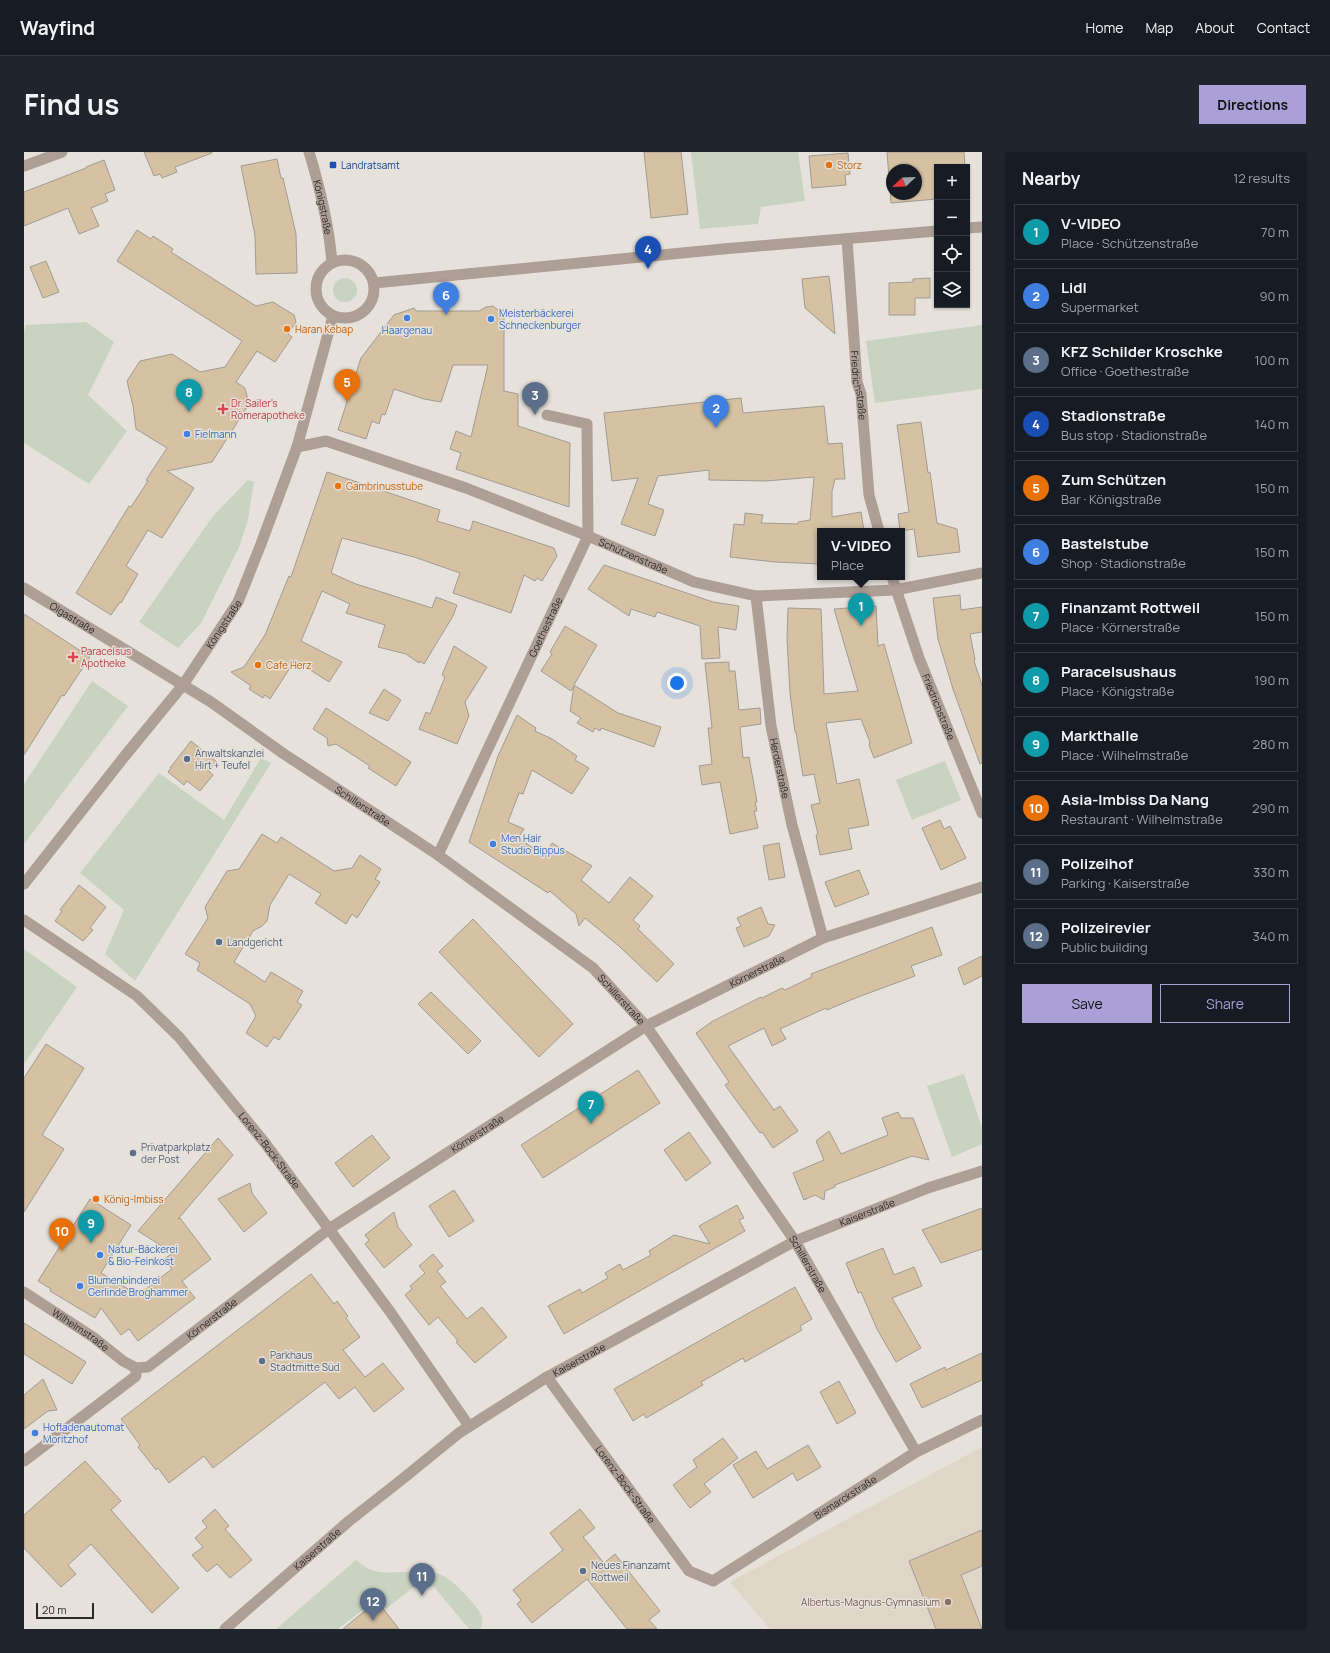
<!DOCTYPE html>
<meta charset="utf-8">
<style>
:root{--surface:#171b24;--page:#20242c;--text:#f1f3f6;--muted:#9ea1a6;--line:#363941;--accent:#aaa0d7}
body{margin:0;font-family:Manrope,sans-serif;background:var(--page);color:var(--text)}
.controls{position:absolute;right:12px;top:12px;display:grid;overflow:hidden;border-radius:0px;box-shadow:0 1px 3px #0004}
.controls button{width:36px;height:36px;display:grid;place-items:center;padding:0;border:0;border-bottom:1px solid var(--line);background:var(--surface);color:var(--text);font:20px sans-serif}
.compass{position:absolute;left:862px;top:12px;width:36px;height:36px;border-radius:50%;background:var(--surface);box-shadow:0 1px 3px #0004;rotate:247deg}
.scale{position:absolute;left:12px;bottom:10px;width:58px;box-sizing:border-box;padding-left:4px;border:2px solid #2c2a27;border-top:0;font-size:11px;line-height:14px;white-space:nowrap;color:#2c2a27;-webkit-text-stroke:3px #e6e1da;paint-order:stroke}
.you{position:absolute;left:653px;top:531px;width:14px;height:14px;margin:-10px;border:3px solid #fff;border-radius:50%;background:#1a73e8;box-shadow:0 0 0 6px #1a73e833}
.badge{display:grid;place-items:center;width:26px;height:26px;border-radius:50%;background:var(--accent);color:#fff;font-size:13px;font-weight:700}
.pin{position:absolute;translate:-50% -33px;filter:drop-shadow(0 1px 2px #0008)}
.pin::after{content:'';position:absolute;top:21px;width:14px;height:12px;background:inherit;clip-path:polygon(0 0,100% 0,50% 100%)}
.popup{position:absolute;left:793px;top:376px;width:88px;height:52px;box-sizing:border-box;display:grid;place-content:center;border-radius:0px;background:var(--surface);filter:drop-shadow(0 1px 3px #0005);font-size:13px;white-space:nowrap;color:var(--muted)}
.popup b{font-size:15px;color:var(--text)}
.popup::after{content:'';position:absolute;left:50%;top:100%;margin-left:-8px;border:8px solid transparent;border-top-color:var(--surface)}
.list{margin:0;padding:0;list-style:none}
h2{display:flex;justify-content:space-between;align-items:center;height:52px;margin:0;padding:0 16px;font-size:17px}
h2 small{font-size:13px;font-weight:400;color:var(--muted)}
.list li{display:grid;grid-template-columns:26px 1fr auto;gap:12px;align-items:center;box-sizing:border-box;height:56px;margin:0 8px 8px;padding:0 8px;border:1px solid var(--line);border-radius:0px}
.list b{display:block;font-size:15px;white-space:nowrap}
.list p{margin:0;font-size:13px;white-space:nowrap;color:var(--muted)}
.list em{font-size:13px;font-style:normal;color:var(--muted)}
.actions{display:flex;gap:8px;padding:12px 16px}
.actions a{flex:1;padding:9px 0;border:1px solid var(--accent);border-radius:0px;text-align:center;font-size:14px;color:var(--accent)}
.actions .main{background:var(--accent);color:#111}
.icon{flex:none;width:22px;height:22px;fill:none;stroke:currentColor;stroke-width:2;stroke-linecap:round;stroke-linejoin:round}
.map{position:relative;flex:none;width:958px;height:1477px;overflow:hidden;border-radius:0px}
header{display:flex;align-items:center;gap:24px;box-sizing:border-box;height:56px;padding:0 20px;background:var(--surface);border-bottom:1px solid var(--line)}
header strong{font-size:19px}
nav{display:flex;gap:22px;margin-inline-start:auto;font-size:14px}
.intro{display:flex;align-items:center;justify-content:space-between;box-sizing:border-box;height:96px;padding:0 24px}
h1{margin:0;font-size:28px}
.button{padding:10px 18px;border-radius:0px;background:var(--accent);color:#111;font-size:14px;font-weight:700}
main{display:flex;gap:24px;padding:0 24px}
aside{flex:1;background:var(--surface);border-radius:0px;box-shadow:0 1px 3px #0004}
.map>svg:first-child{display:block}
.built{fill:#dfd6c8}
.green{fill:#c8d4c1}
.building{fill:#d6c2a3;stroke:#a09b95;fill-rule:evenodd}
.lines{fill:none;stroke-linecap:round;stroke-linejoin:round}
.minor{stroke:#ad9e96;stroke-width:11}
.tertiary{stroke:#ad9e96;stroke-width:11}
.transit-dot{fill:#1a4fb4;stroke:#e6e1da;stroke-width:1.5}
.food-dot{fill:#e8710a;stroke:#e6e1da;stroke-width:1.5}
.shop-dot{fill:#3f7fe0;stroke:#e6e1da;stroke-width:1.5}
.health-dot{fill:#e0444e;stroke:#e6e1da;stroke-width:1.5}
.service-dot{fill:#5c6f8a;stroke:#e6e1da;stroke-width:1.5}
.education-dot{fill:#8d6e63;stroke:#e6e1da;stroke-width:1.5}
.labels{text-anchor:middle;dominant-baseline:central;stroke-width:3;stroke-linejoin:round;paint-order:stroke}
.transit-label{font-size:10px;fill:#164399;stroke:#e6e1da;text-anchor:start}
.food-label{font-size:10px;fill:#c56008;stroke:#e6e1da;text-anchor:start}
.street-label{font-size:10px;fill:#2c2a27;stroke:#e6e1da}
.shop-label{font-size:10px;fill:#366cbe;stroke:#e6e1da;text-anchor:start}
.health-label{font-size:10px;fill:#be3a42;stroke:#e6e1da;text-anchor:start}
.service-label{font-size:10px;fill:#4e5e75;stroke:#e6e1da;text-anchor:start}
.education-label{font-size:10px;fill:#785e54;stroke:#e6e1da;text-anchor:end}
</style>
<header>
<strong>Wayfind</strong>
<nav><a>Home</a><a>Map</a><a>About</a><a>Contact</a></nav>
</header>
<div class="intro"><h1>Find us</h1><a class="button">Directions</a></div>
<main>
<div class="map">
<svg width="958" height="1477" viewBox="0 0 958 1477">
<rect width="100%" height="100%" fill="#e6e1da"/>
<path class="built" d="M958,1295V1477H746L706,1430Z"/>
<path class="green" d="M667,0H774L781,49L737,55L734,72L676,77Z
M309 138a12 12 0 1 1 24 0a12 12 0 1 1-24 0Z
M62,170L90,190L64,243L103,279L65,332L0,291V180L2,173Z
M958,173V237L851,251L842,189Z
M224,328L230,330L224,367L216,393L177,471L154,496L115,470L189,364Z
M68,529L104,554L0,692V632Z
M237,606L247,611L111,829L81,802L100,758L56,721L135,621L200,668Z
M921,609L937,648L888,668L872,628Z
M0,797L53,835L0,912Z
M940,922L958,976V992L928,1005L903,934Z
M332,1408C338,1413 344,1417 351,1419C371,1424 402,1414 421,1425C432,1432 440,1441 448,1450C455,1458 462,1467 456,1477H445L402,1425L362,1457L354,1446L314,1477H252Z"/>
<path class="building" d="M120,0H188V1L151,15L153,20L138,26L136,22L130,24Z
M620,0H657L664,62L627,66Z
M863,0H940L941,15H913V47L867,51ZM868,18H892V42H868Z
M824,1L826,22L821,23L822,33L788,36L785,4Z
M253,7L257,26H259L272,82L273,121L232,122L231,83L217,14Z
M80,8L91,38L81,42L84,49L67,56L75,74L55,82L44,56L0,74V40L62,16V15Z
M113,78L127,87L129,84L149,97L147,100L232,154L249,150L270,163L272,170L264,182L268,185L251,210L233,199L212,230L221,236L225,252L188,310L143,319L170,336L138,386L124,378L102,414L114,422L97,451L96,450L87,463L52,441L105,354L107,355L124,329L122,328L143,296L112,277L109,254L103,229L116,209L148,202L176,220L201,215L218,189L93,109Z
M22,109L35,140L19,146L6,115Z
M805,124L808,150L811,182L781,156L778,127Z
M906,126V146H891V163H865V131L889,130V127Z
M469,154L474,158H480V239L494,242V274L546,291L545,355L432,317L437,301L426,297L432,279L447,285L464,213H429L417,250L400,247L370,237L361,263L358,262L355,272L348,269L342,287L314,278L337,206L370,163L390,156L392,159H455L462,155Z
M717,246L719,261L800,254L804,292L818,291L821,327H811L808,339V365L837,360L840,379H796V412L751,410L706,405L710,372L720,373L721,361L739,363L737,371L774,372V370L786,368L790,325L742,329L685,328V318L634,324L624,352L640,358L631,384L597,372L614,326L588,329L580,261Z
M897,270L904,321L906,320L913,371L933,377L936,400L894,405L890,377L876,379L874,362L885,360L873,273Z
M303,320L416,358L413,369L446,379L449,369L530,396L533,404L518,429L513,426L511,429L500,423L487,461L429,441L436,421L390,405L318,386L307,421L332,432L408,456L412,445L433,453L429,464L400,512L396,509L395,511L382,502L354,495L361,473L322,461L326,452L298,439L277,489L318,510L305,530L271,508L246,547L241,543L239,546L225,537L227,534L207,520L220,515L241,483L265,424L267,425Z
M580,413L689,450L715,454L712,478L694,475L696,506L678,507L676,474L633,460L631,465L607,457L605,464L564,437Z
M936,443L937,458L958,455V480L946,482L951,507L950,509L958,533V611L956,612L929,537L914,487L909,446Z
M852,454L854,494L860,492L888,591L850,606L845,593L846,590L837,567L802,571L813,632L835,627L845,673L824,677L828,697L796,703L792,683L794,682L787,653L796,651L790,622L779,624L772,580H771L766,541L763,487L764,456L797,457L800,542L834,539L810,457Z
M0,462L66,505L40,544L38,543L0,603Z
M541,474L573,493L550,533L594,561L637,575L630,595L577,576L576,579L571,576L569,580L553,571L557,566L546,559L550,534L547,539L517,519L528,502L526,500Z
M430,494L463,515L441,550L445,564L433,592L395,577L402,560L406,562L421,525L418,523Z
M705,510V519H711L715,558L736,556L737,572L716,575L719,606L725,605L733,650H731L733,659H730L734,676L706,682L696,630L678,633L675,614L688,612L684,576H688L681,511Z
M360,537L377,548L364,569L345,561Z
M302,556L387,610L372,634L344,616L346,614L312,592L304,594L303,586L289,577Z
M493,563L512,576L511,579L528,587L553,604L551,608L565,616L548,642L508,618L499,642L495,641L484,670L500,677L494,686L521,704L528,691L568,714L557,728L585,751L606,725L629,744L609,768L616,774L614,777L650,812L633,830L595,794L561,766L555,774L552,762L526,739L524,741L445,690L474,604Z
M167,589L193,610L185,619L189,623L176,639L163,629L160,633L144,620L147,616H146Z
M916,668L920,677L926,674L942,706L917,718L898,676Z
M238,682L253,691L257,685L310,719L328,716L336,703L357,717L351,727L356,730L333,766L328,762L322,772L291,751L297,742L265,722L246,753L243,769L238,774L229,779L210,810L241,830L247,820L279,839L273,850L278,853L255,888L250,885L243,895L222,881L232,864L226,852L173,818L176,811L161,802L184,766L181,755L203,719L215,717Z
M755,691L761,725L745,728L739,694Z
M835,718L845,742L811,755L801,730Z
M55,733L82,755L66,776L69,778L59,789L31,769L38,759L36,758Z
M737,755L744,772L751,773L745,784L720,795L712,776L717,774L713,766Z
M449,767L549,872L515,905L415,800Z
M908,775L918,803L887,814L891,824L834,845L803,858L802,856L756,877L762,887L748,894L740,876L704,894L750,958L756,954L774,979L749,996L738,980L736,981L701,933L705,930L672,881L689,869L737,845L738,846L758,836L761,838L788,825L787,822Z
M958,804V824L940,833L934,816Z
M407,840L457,889L444,902L394,852Z
M22,892L60,916L18,983L40,997L0,1060V926Z
M614,918L636,951L519,1026L497,993Z
M874,960L877,966H889L905,1008L888,1004L811,1033V1035L801,1039L800,1048L791,1043L780,1048L769,1021L800,1008L792,989L805,979L817,1002L864,983L858,966Z
M665,980L687,1011L662,1029L640,998Z
M348,983L366,1006L329,1035L311,1011Z
M194,986L209,1003L154,1067L156,1066L187,1107L158,1129L171,1146L114,1189L105,1177L97,1183L77,1156L71,1166L26,1139L27,1137L14,1129L66,1047L107,1073L77,1121L114,1143L148,1117L140,1107L149,1101L114,1079Z
M226,1031L228,1041L243,1061L220,1080L194,1047Z
M430,1038L450,1069L425,1085L405,1054Z
M713,1053L720,1066L715,1068L721,1079L540,1182L524,1154L556,1137L558,1141L584,1126L581,1121L596,1112L599,1118L627,1103L625,1099L650,1083L686,1092L675,1074Z
M958,1056V1097L917,1111L898,1078Z
M370,1060L374,1075L388,1093L360,1116L341,1092L345,1088L341,1083Z
M859,1096L870,1123L890,1115L898,1134L868,1146L897,1196L872,1210L853,1177L837,1140L834,1141L822,1111Z
M409,1102L419,1114L413,1119L422,1130L416,1134L443,1167L458,1155L483,1185L451,1211L432,1190L434,1189L414,1165L405,1173L381,1143L388,1137L386,1134L401,1121L395,1114Z
M287,1122L310,1152L313,1149L324,1164L322,1166L336,1185L319,1198L341,1225L359,1211L380,1237L350,1260L331,1235L315,1247L301,1230L189,1316L180,1304L145,1331L134,1316L132,1318L114,1295L116,1293L97,1267Z
M771,1135L788,1167L776,1174L778,1178L721,1210L719,1206L707,1213L677,1230L679,1233L622,1266L620,1262L609,1269L590,1237Z
M0,1171L62,1210L48,1232L0,1202Z
M958,1201V1228L898,1256L886,1232L921,1215L922,1218Z
M19,1227L33,1258L24,1259L0,1277V1243Z
M815,1229L832,1261L813,1272L796,1240Z
M699,1286L714,1306L680,1332L687,1340L666,1356L649,1333L673,1315L669,1308Z
M784,1293L797,1315L773,1329L769,1321L729,1346L709,1313L732,1299L743,1317Z
M61,1309L97,1349L87,1358L155,1436L128,1461L67,1392L44,1413L52,1422L37,1435L0,1396V1363Z
M191,1357L205,1374L201,1377L228,1408L206,1426L193,1412L183,1420L168,1403L179,1395L171,1386L183,1375L178,1369Z
M556,1357L571,1376L559,1385L580,1411L591,1402L636,1459L625,1468L633,1477H603L563,1427L508,1471L493,1452L497,1448L489,1438L539,1398L526,1381Z
M958,1378V1414L937,1423L958,1477H912L885,1409Z
M353,1449L375,1477H319Z"/>
<g class="lines">
<g class="minor">
<path d="M0,14L38,0"/>
<path id="s1" d="M823,87L833,230L837,242L845,343L855,379"/>
<path id="s2" d="M273,295L302,289L442,336L564,384L670,430L732,444L871,438L958,421"/>
<path id="s3" d="M868,425L895,506L958,661"/>
<path id="s4" d="M0,436L187,550L260,602L414,703L569,816L622,874L771,1089L892,1300"/>
<path id="s5" d="M732,444L747,574L768,673L799,786"/>
<path id="s6" d="M414,703L564,384L563,272L523,263"/>
<path id="s7" d="M0,768L113,844L155,885L241,991L305,1077L367,1161L445,1274"/>
<path id="s8" d="M0,1140L69,1185L99,1209L112,1216"/>
<path id="s9" d="M112,1216L124,1215L305,1077L473,969L622,874L799,786L958,735"/>
<path id="s10" d="M523,1225L665,1419L689,1429L892,1300L958,1268"/>
<path d="M0,1309L112,1224V1216"/>
<path id="s11" d="M201,1477L325,1369L376,1329L435,1281L523,1225L771,1089L904,1036L958,1019"/>
</g>
<g class="tertiary">
<path id="s12" d="M285,0C296,36 305,73 308,111"/>
<path d="M943,76L958,75"/>
<circle cx="321" cy="137" r="29"/>
<path d="M350,131L699,97L913,79"/>
<path id="s13" d="M0,732L100,605L159,533L214,450L237,392L273,295L309,164"/>
</g>
</g>
<rect class="transit-dot" x="305" y="9" width="8" height="8" rx="2"/>
<g class="food-dot">
<circle cx="805" cy="13" r="4"/>
<circle cx="263" cy="177" r="4"/>
<circle cx="314" cy="334" r="4"/>
<circle cx="234" cy="513" r="4"/>
<circle cx="72" cy="1047" r="4"/>
</g>
<g class="shop-dot">
<circle cx="383" cy="166" r="4"/>
<circle cx="467" cy="167" r="4"/>
<circle cx="163" cy="282" r="4"/>
<circle cx="469" cy="692" r="4"/>
<circle cx="76" cy="1103" r="4"/>
<circle cx="56" cy="1134" r="4"/>
<circle cx="11" cy="1281" r="4"/>
</g>
<g class="health-dot">
<path d="M197 251h4v4h4v4h-4v4h-4v-4h-4v-4h4z"/>
<path d="M47 499h4v4h4v4h-4v4h-4v-4h-4v-4h4z"/>
</g>
<g class="service-dot">
<circle cx="163" cy="607" r="4"/>
<circle cx="195" cy="790" r="4"/>
<circle cx="109" cy="1001" r="4"/>
<circle cx="238" cy="1209" r="4"/>
<circle cx="559" cy="1419" r="4"/>
</g>
<circle class="education-dot" cx="924" cy="1450" r="4"/>
<g class="labels">
<g class="transit-label">
<text x="317" y="13">Landratsamt</text>
</g>
<g class="food-label">
<text x="813" y="13">Storz</text>
<text x="271" y="177">Haran Kebap</text>
<text x="322" y="334">Gambrinusstube</text>
<text x="242" y="513">Cafe Herz</text>
<text x="80" y="1047">König-Imbiss</text>
</g>
<g class="street-label">
<text stroke="none"><textPath href="#s12" startOffset="57">Königstraße</textPath></text>
<text stroke="none"><textPath href="#s1" startOffset="147">Friedrichstraße</textPath></text>
<text stroke="none"><textPath href="#s2" startOffset="358">Schützenstraße</textPath></text>
<text stroke="none"><textPath href="#s4" startOffset="57">Olgastraße</textPath></text>
<text stroke="none"><textPath href="#s13" startOffset="328">Königstraße</textPath></text>
<text stroke="none"><textPath href="#s6" startOffset="252">Goethestraße</textPath></text>
<text stroke="none"><textPath href="#s3" startOffset="138">Friedrichstraße</textPath></text>
<text stroke="none"><textPath href="#s5" startOffset="174">Herderstraße</textPath></text>
<text stroke="none"><textPath href="#s4" startOffset="403">Schillerstraße</textPath></text>
<text stroke="none"><textPath href="#s9" startOffset="740">Körnerstraße</textPath></text>
<text stroke="none"><textPath href="#s4" startOffset="727">Schillerstraße</textPath></text>
<text stroke="none"><textPath href="#s9" startOffset="416">Körnerstraße</textPath></text>
<text stroke="none"><textPath href="#s7" startOffset="340">Lorenz-Bock-Straße</textPath></text>
<text stroke="none"><textPath href="#s11" startOffset="770">Kaiserstraße</textPath></text>
<text stroke="none"><textPath href="#s4" startOffset="1051">Schillerstraße</textPath></text>
<text stroke="none"><textPath href="#s9" startOffset="92">Körnerstraße</textPath></text>
<text stroke="none"><textPath href="#s8" startOffset="68">Wilhelmstraße</textPath></text>
<text stroke="none"><textPath href="#s11" startOffset="446">Kaiserstraße</textPath></text>
<text stroke="none"><textPath href="#s10" startOffset="133">Lorenz-Bock-Straße</textPath></text>
<text stroke="none"><textPath href="#s10" startOffset="423">Bismarckstraße</textPath></text>
<text stroke="none"><textPath href="#s11" startOffset="122">Kaiserstraße</textPath></text>
</g>
<g class="shop-label">
<text x="475" y="161">Meisterbäckerei<tspan x="475" dy="12">Schneckenburger</tspan></text>
<text x="383" y="178" text-anchor="middle">Haargenau</text>
<text x="171" y="282">Fielmann</text>
<text x="477" y="686">Men Hair<tspan x="477" dy="12">Studio Bippus</tspan></text>
<text x="84" y="1097">Natur-Bäckerei<tspan x="84" dy="12">&amp; Bio-Feinkost</tspan></text>
<text x="64" y="1128">Blumenbinderei<tspan x="64" dy="12">Gerlinde Broghammer</tspan></text>
<text x="19" y="1275">Hofladenautomat<tspan x="19" dy="12">Moritzhof</tspan></text>
</g>
<g class="health-label">
<text x="207" y="251">Dr. Sailer's<tspan x="207" dy="12">Römerapotheke</tspan></text>
<text x="57" y="499">Paracelsus<tspan x="57" dy="12">Apotheke</tspan></text>
</g>
<g class="service-label">
<text x="171" y="601">Anwaltskanzlei<tspan x="171" dy="12">Hirt + Teufel</tspan></text>
<text x="203" y="790">Landgericht</text>
<text x="117" y="995">Privatparkplatz<tspan x="117" dy="12">der Post</tspan></text>
<text x="246" y="1203">Parkhaus<tspan x="246" dy="12">Stadtmitte Süd</tspan></text>
<text x="567" y="1413">Neues Finanzamt<tspan x="567" dy="12">Rottweil</tspan></text>
</g>
<g class="education-label">
<text x="916" y="1450">Albertus-Magnus-Gymnasium</text>
</g>
</g>
</svg>
<div class="controls">
<button>+</button>
<button>−</button>
<button><svg class="icon" aria-label="locate" viewBox="0 0 24 24"><circle cx="12" cy="12" r="6"/><path d="M12 2v4M12 18v4M2 12h4M18 12h4"/></svg></button>
<button><svg class="icon" aria-label="layers" viewBox="0 0 24 24"><path d="M12 4l9 5-9 5-9-5zM3 14l9 5 9-5"/></svg></button>
</div>
<svg class="compass" viewBox="-18 -18 36 36"><path d="M0-13l5 13h-10z" fill="#e53935"/><path d="M0 13l5-13h-10z" fill="#9ea1a6"/></svg>
<div class="scale">20 m</div>
<div class="you"></div>
<div class="pin badge" style="left:837px;top:474px;background:#0f9aa8">1</div>
<div class="popup"><b>V-VIDEO</b>Place</div>
<div class="pin badge" style="left:692px;top:276px;background:#3f7fe0">2</div>
<div class="pin badge" style="left:511px;top:263px;background:#5c6f8a">3</div>
<div class="pin badge" style="left:624px;top:117px;background:#1a4fb4">4</div>
<div class="pin badge" style="left:323px;top:250px;background:#e8710a">5</div>
<div class="pin badge" style="left:422px;top:163px;background:#3f7fe0">6</div>
<div class="pin badge" style="left:567px;top:972px;background:#0f9aa8">7</div>
<div class="pin badge" style="left:165px;top:260px;background:#0f9aa8">8</div>
<div class="pin badge" style="left:67px;top:1091px;background:#0f9aa8">9</div>
<div class="pin badge" style="left:38px;top:1099px;background:#e8710a">10</div>
<div class="pin badge" style="left:398px;top:1444px;background:#5c6f8a">11</div>
<div class="pin badge" style="left:349px;top:1469px;background:#5c6f8a">12</div>
</div>
<aside>
<h2>Nearby<small>12 results</small></h2>
<ul class="list">
<li><span class="badge" style="background:#0f9aa8">1</span><div><b>V-VIDEO</b><p>Place · Schützenstraße</p></div><em>70 m</em></li>
<li><span class="badge" style="background:#3f7fe0">2</span><div><b>Lidl</b><p>Supermarket</p></div><em>90 m</em></li>
<li><span class="badge" style="background:#5c6f8a">3</span><div><b>KFZ Schilder Kroschke</b><p>Office · Goethestraße</p></div><em>100 m</em></li>
<li><span class="badge" style="background:#1a4fb4">4</span><div><b>Stadionstraße</b><p>Bus stop · Stadionstraße</p></div><em>140 m</em></li>
<li><span class="badge" style="background:#e8710a">5</span><div><b>Zum Schützen</b><p>Bar · Königstraße</p></div><em>150 m</em></li>
<li><span class="badge" style="background:#3f7fe0">6</span><div><b>Bastelstube</b><p>Shop · Stadionstraße</p></div><em>150 m</em></li>
<li><span class="badge" style="background:#0f9aa8">7</span><div><b>Finanzamt Rottweil</b><p>Place · Körnerstraße</p></div><em>150 m</em></li>
<li><span class="badge" style="background:#0f9aa8">8</span><div><b>Paracelsushaus</b><p>Place · Königstraße</p></div><em>190 m</em></li>
<li><span class="badge" style="background:#0f9aa8">9</span><div><b>Markthalle</b><p>Place · Wilhelmstraße</p></div><em>280 m</em></li>
<li><span class="badge" style="background:#e8710a">10</span><div><b>Asia-Imbiss Da Nang</b><p>Restaurant · Wilhelmstraße</p></div><em>290 m</em></li>
<li><span class="badge" style="background:#5c6f8a">11</span><div><b>Polizeihof</b><p>Parking · Kaiserstraße</p></div><em>330 m</em></li>
<li><span class="badge" style="background:#5c6f8a">12</span><div><b>Polizeirevier</b><p>Public building</p></div><em>340 m</em></li>
</ul>
<div class="actions"><a class="main">Save</a><a>Share</a></div>
</aside>
</main>
